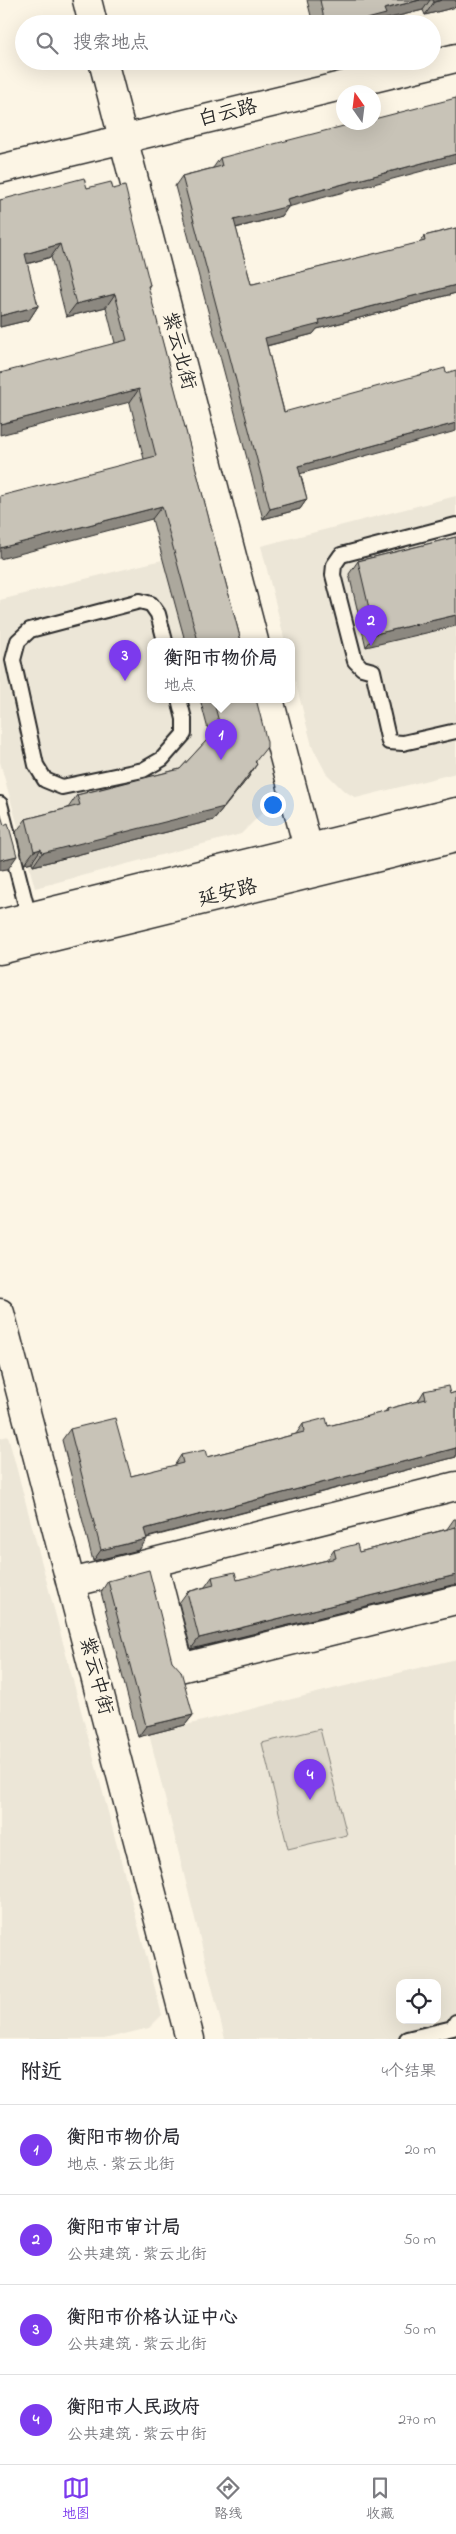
<!DOCTYPE html>
<html lang="zh">
<meta charset="utf-8">
<style>
:root{--surface:#fff;--page:#f2f2f3;--text:#2b2b33;--muted:#7c7c81;--line:#e1e1e2;--accent:#7c3aed}
body{margin:0;font-family:"Indie Flower","LXGW WenKai TC",sans-serif;background:var(--page);color:var(--text)}
.controls{position:absolute;right:15px;bottom:15px;display:grid;overflow:hidden;border-radius:10px;box-shadow:0 5px 20px #0002}
.controls button{width:45px;height:45px;display:grid;place-items:center;padding:0;border:0;border-bottom:1px solid var(--line);background:var(--surface);color:var(--text);font:25px sans-serif}
.compass{position:absolute;left:336px;top:85px;width:45px;height:45px;border-radius:50%;background:var(--surface);box-shadow:0 5px 20px #0002;rotate:346deg}
.you{position:absolute;left:272px;top:804px;width:18px;height:18px;margin:-12px;border:4px solid #fff;border-radius:50%;background:#1a73e8;box-shadow:0 0 0 8px #1a73e833}
.badge{display:grid;place-items:center;width:32px;height:32px;border-radius:50%;background:var(--accent);color:#fff;font-size:16px;font-weight:700}
.pin{position:absolute;translate:-50% -41px;filter:drop-shadow(0 1px 2px #0008)}
.pin::after{content:'';position:absolute;top:26px;width:18px;height:15px;background:inherit;clip-path:polygon(0 0,100% 0,50% 100%)}
.popup{position:absolute;left:147px;top:638px;width:148px;height:65px;box-sizing:border-box;display:grid;place-content:center;border-radius:10px;background:var(--surface);filter:drop-shadow(0 1px 4px #0005);font-size:16px;white-space:nowrap;color:var(--muted)}
.popup b{font-size:19px;color:var(--text)}
.popup::after{content:'';position:absolute;left:50%;top:100%;margin-left:-10px;border:10px solid transparent;border-top-color:var(--surface)}
.list{margin:0;padding:0;list-style:none}
h2{display:flex;justify-content:space-between;align-items:center;height:65px;margin:0;padding:0 20px;font-size:21px}
h2 small{font-size:16px;font-weight:400;color:var(--muted)}
.list li{display:grid;grid-template-columns:32px 1fr auto;gap:15px;align-items:center;box-sizing:border-box;height:90px;padding:0 20px;border-top:1px solid var(--line)}
.list b{display:block;font-size:19px;white-space:nowrap}
.list p{margin:0;font-size:16px;white-space:nowrap;color:var(--muted)}
.list em{font-size:16px;font-style:normal;color:var(--muted)}
.icon{flex:none;width:28px;height:28px;fill:none;stroke:currentColor;stroke-width:2;stroke-linecap:round;stroke-linejoin:round}
.map{position:relative;flex:none;width:456px;height:2039px;overflow:hidden}
.search{position:absolute;background:var(--surface);box-shadow:0 5px 20px #0002;left:15px;right:15px;top:15px;height:55px;display:flex;align-items:center;gap:12px;box-sizing:border-box;padding:0 18px;border-radius:28px;color:var(--muted);font-size:19px}
.sheet{height:425px;background:var(--surface)}
nav{display:flex;justify-content:space-around;align-items:center;box-sizing:border-box;height:70px;border-top:1px solid var(--line);background:var(--surface);font-size:14px;color:var(--muted)}
nav a{display:grid;justify-items:center;gap:2px}
nav .on{color:var(--accent)}
.map>svg:first-child{display:block}
.built{fill:#ece6d7;fill-rule:evenodd}
.green{fill:#ded8ca;stroke:#84827a}
.lines{fill:none;stroke-linecap:round;stroke-linejoin:round}
.lane-casing{stroke:#2b2b2b;stroke-width:18}
.street-casing{stroke:#2b2b2b;stroke-width:31}
.secondary-casing{stroke:#2b2b2b;stroke-width:31}
.lane{stroke:#fcf5e5;stroke-width:14}
.street{stroke:#fcf5e5;stroke-width:28}
.secondary{stroke:#fcf5e5;stroke-width:28}
.wall{fill:#aca89d;stroke:#2b2b2b}
.shaded-wall{fill:#8c8880;stroke:#2b2b2b}
.building{fill:#c8c3b7;stroke:#2b2b2b}
.labels{text-anchor:middle;dominant-baseline:central;stroke-width:4.5;stroke-linejoin:round;paint-order:stroke}
.street-label{font-size:20px;fill:#2b2b2b;stroke:#fcf5e5}
</style>
<div class="map">
<svg width="456" height="2039" viewBox="0 0 456 2039">
<rect width="100%" height="100%" fill="#fcf5e5"/>
<filter id="ink" filterUnits="userSpaceOnUse"><feTurbulence type="fractalNoise" baseFrequency=".02" numOctaves="2"/><feDisplacementMap in="SourceGraphic" scale="10" xChannelSelector="R" yChannelSelector="G"/><feConvolveMatrix kernelMatrix="1 2 1 2 8 2 1 2 1" color-interpolation-filters="sRGB"/></filter>
<g filter="url(#ink)">
<path class="built" d="M456,496V773L356,798L343,790L326,773L312,746L291,665V641H285L261,546Z
M209,530L239,641H151V699H254L276,781L267,808L241,834L35,888L0,762V600L162,560L158,543Z
M8,1436L162,2015L149,2028L104,2039H0V1438Z
M456,1659V2039H225L149,1734ZM400,1983H437V2020H400Z"/>
<path class="green" d="M320,1729L347,1835L288,1849L262,1743Z"/>
<g class="lines">
<g class="lane-casing">
<path id="lane" d="M456,525L341,555L334,565L333,575L355,661L362,668L373,671L389,742L403,743L456,731
M165,641L158,614L151,604L140,601L30,630L18,641L13,660L36,765L45,780L62,787L143,770L162,759L184,734V719L179,699
M0,804L29,917
M407,2039L453,2028L456,2022"/>
</g>
<g class="street-casing">
<path id="street" d="M87,0L93,24
M103,61L254,641
M269,699L314,871
M153,1563L180,1668L456,1600
M71,1583L456,1486"/>
</g>
<g class="secondary-casing">
<path id="secondary" d="M0,169L456,58
M0,924L456,812
M0,950L456,838
M0,1313L190,2039"/>
</g>
<use href="#lane" class="lane"/>
<use href="#street" class="street"/>
<use href="#secondary" class="secondary"/>
</g>
<path class="wall" d="M307,0H456V7L425,15L423,10L382,20L379,24H313Z
M220,158L288,207L282,216L236,228L251,284H253L419,243L424,236L456,228V293L317,329L313,334L267,346L307,499L300,509L263,519L175,186L182,176L213,168Z
M87,188L113,189L150,285L148,288L241,641H185L152,519L144,459L106,307L66,317L51,257L27,264L38,306L29,320L0,327V200Z
M456,537L366,647L349,574L358,561Z
M200,699H256V763L248,778L214,820L33,866L32,862L24,864L16,832L26,819L68,808L77,795L180,769L210,737Z
M424,1391L450,1394L456,1392V1457L147,1538L139,1550L93,1561L62,1440L70,1429L131,1476L174,1466L181,1455L207,1457L296,1434L303,1424L328,1426L385,1412L387,1409L418,1401Z
M454,1519H456V1585H452L191,1649L179,1603L187,1592L205,1587L212,1577L237,1580L278,1572L327,1560L334,1550L359,1552L447,1529Z
M108,1581L172,1661L193,1715L185,1725L138,1737L101,1592Z"/>
<path class="shaded-wall" d="M420,0H430L423,10L382,20L379,24H348L384,9Z
M442,0H456V7L425,15L434,2Z
M456,154V162L288,207L282,216L227,230L234,220L287,199Z
M60,244L51,257L15,267L25,254Z
M456,285V293L317,329L313,334L258,348L265,338L319,320Z
M115,294L106,307L66,317L76,304Z
M38,306L29,320L0,327V316Z
M139,389L130,402L0,435V424Z
M456,423V431L292,476L298,466Z
M307,499L300,509L263,519L270,509Z
M162,506L152,519L0,559V548Z
M456,615V626L366,647L375,634Z
M257,764L248,778L214,820L33,866L42,853Z
M41,849L32,862L24,864L34,851Z
M17,856L8,869L0,870V860Z
M456,1448V1457L137,1540L144,1529Z
M147,1539L139,1550L93,1561L101,1550Z
M456,1575V1585H452L191,1649L199,1638Z
M193,1715L185,1725L138,1737L146,1726Z"/>
<path class="building" d="M320,0H420L384,9L386,14L348,24H325Z
M433,0H442L434,2Z
M456,98V154L287,199L289,206L234,220L251,284H253L425,241L424,236L456,228V285L319,320L320,324L265,338L284,412L445,368L446,373L456,370V423L298,466L307,499L270,509L182,176L222,166L220,158L359,122H374V119Z
M84,178L87,188L111,182L113,189L125,186L150,285L148,286L241,641H198L162,506L0,548V496L156,456L139,389L0,424V373L127,340L115,294L76,304L60,244L25,254L38,306L0,316V200Z
M456,537V615L375,634L358,561Z
M213,699H256L267,742V747L255,762L257,764L224,807L42,853L41,849L34,851L26,819L80,805L77,795L180,769L220,726Z
M0,812L4,825L8,823L17,856L0,860Z
M448,1386L450,1394L456,1392V1448L144,1529L147,1539L101,1550L70,1429L115,1418L131,1476L183,1463L181,1455L205,1450L207,1457L304,1432L303,1424L326,1418L328,1426L388,1411L387,1409L426,1399L424,1391Z
M456,1527V1575L199,1638L187,1592L214,1585L212,1577L235,1572L237,1580L277,1570L278,1572L336,1558L334,1550L357,1544L359,1552Z
M149,1570L172,1661L181,1671L193,1715L146,1726L108,1581Z"/>
</g>
<g class="labels">
<g class="street-label">
<text transform="translate(228 114) rotate(-14)">白云路</text>
<text transform="translate(178 351) rotate(75)">紫云北街</text>
<text transform="translate(228 894) rotate(-14)">延安路</text>
<text transform="translate(95 1676) rotate(75)">紫云中街</text>
</g>
</g>
</svg>
<div class="controls">
<button><svg class="icon" aria-label="locate" viewBox="0 0 24 24"><circle cx="12" cy="12" r="6"/><path d="M12 2v4M12 18v4M2 12h4M18 12h4"/></svg></button>
</div>
<svg class="compass" viewBox="-18 -18 36 36"><path d="M0-13l5 13h-10z" fill="#e53935"/><path d="M0 13l5-13h-10z" fill="#7c7c81"/></svg>
<div class="you"></div>
<div class="pin badge" style="left:221px;top:760px">1</div>
<div class="popup"><b>衡阳市物价局</b>地点</div>
<div class="pin badge" style="left:371px;top:646px">2</div>
<div class="pin badge" style="left:125px;top:681px">3</div>
<div class="pin badge" style="left:310px;top:1800px">4</div>
<div class="search"><svg class="icon" aria-label="search" viewBox="0 0 24 24"><circle cx="10" cy="10" r="6"/><path d="M15 15l6 6"/></svg>搜索地点</div>
</div>
<section class="sheet">
<h2>附近<small>4个结果</small></h2>
<ul class="list">
<li><span class="badge">1</span><div><b>衡阳市物价局</b><p>地点 · 紫云北街</p></div><em>20 m</em></li>
<li><span class="badge">2</span><div><b>衡阳市审计局</b><p>公共建筑 · 紫云北街</p></div><em>50 m</em></li>
<li><span class="badge">3</span><div><b>衡阳市价格认证中心</b><p>公共建筑 · 紫云北街</p></div><em>50 m</em></li>
<li><span class="badge">4</span><div><b>衡阳市人民政府</b><p>公共建筑 · 紫云中街</p></div><em>270 m</em></li>
</ul>
</section>
<nav>
<a class="on"><svg class="icon" aria-label="map" viewBox="0 0 24 24"><path d="M3 6l6-2 6 2 6-2v14l-6 2-6-2-6 2zM9 4v14M15 6v14"/></svg>地图</a>
<a><svg class="icon" aria-label="directions" viewBox="0 0 24 24"><path d="M12 3l9 9-9 9-9-9zM9 14v-3h6M13 9l2 2-2 2"/></svg>路线</a>
<a><svg class="icon" aria-label="saved" viewBox="0 0 24 24"><path d="M7 4h10v16l-5-4-5 4z"/></svg>收藏</a>
</nav>
